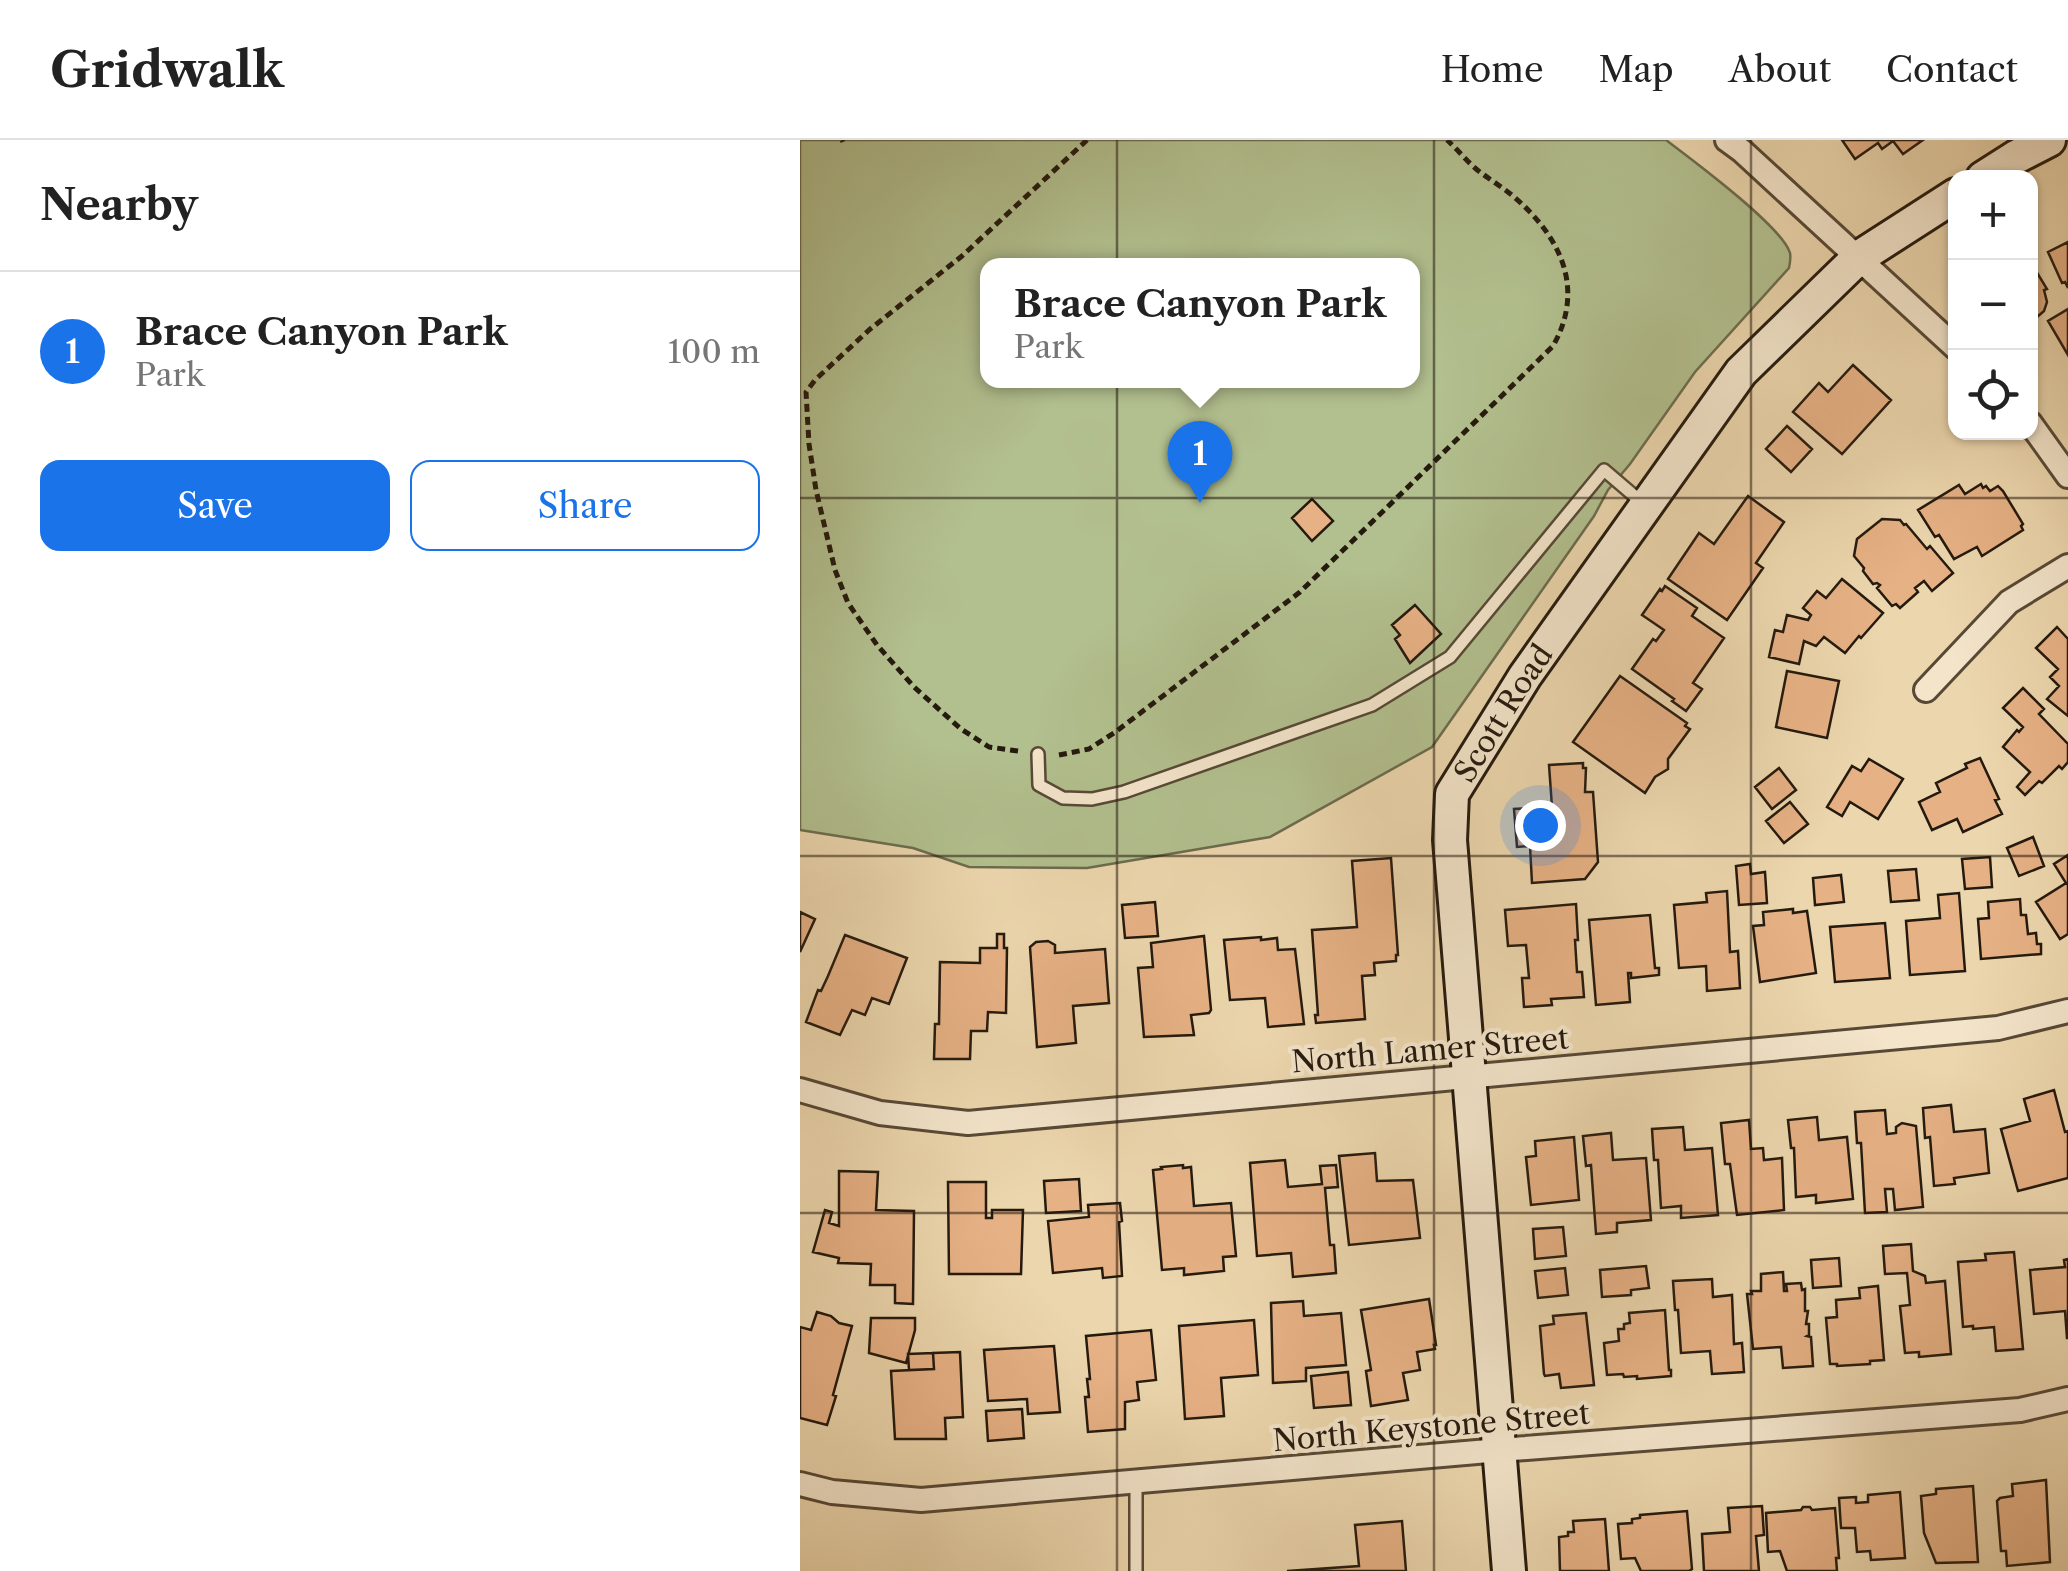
<!DOCTYPE html>
<meta charset="utf-8">
<style>
:root{--surface:#fff;--page:#f2f2f2;--text:#222;--muted:#767676;--line:#e0e0e0;--accent:#1a73e8}
body{margin:0;font-family:"Libre Caslon Text",serif;background:var(--page);color:var(--text)}
.controls{position:absolute;right:30px;top:30px;display:grid;overflow:hidden;border-radius:20px;box-shadow:0 2px 8px #0004}
.controls button{width:90px;height:90px;display:grid;place-items:center;padding:0;border:0;border-bottom:2px solid var(--line);background:var(--surface);color:var(--text);font:50px sans-serif}
.you{position:absolute;left:740px;top:685px;width:35px;height:35px;margin:-25px;border:8px solid #fff;border-radius:50%;background:#1a73e8;box-shadow:0 0 0 15px #1a73e833}
.badge{display:grid;place-items:center;width:65px;height:65px;border-radius:50%;background:var(--accent);color:#fff;font-size:32px;font-weight:700}
.pin{position:absolute;translate:-50% -82px;filter:drop-shadow(0 2px 5px #0008)}
.pin::after{content:'';position:absolute;top:52px;width:35px;height:30px;background:inherit;clip-path:polygon(0 0,100% 0,50% 100%)}
.popup{position:absolute;left:180px;top:118px;width:440px;height:130px;box-sizing:border-box;display:grid;place-content:center;border-radius:20px;background:var(--surface);filter:drop-shadow(0 2px 8px #0005);font-size:32px;white-space:nowrap;color:var(--muted)}
.popup b{font-size:38px;color:var(--text)}
.popup::after{content:'';position:absolute;left:50%;top:100%;margin-left:-20px;border:20px solid transparent;border-top-color:var(--surface)}
.list{margin:0;padding:0;list-style:none}
h2{display:flex;justify-content:space-between;align-items:center;height:130px;margin:0;padding:0 40px;font-size:42px}
h2 small{font-size:32px;font-weight:400;color:var(--muted)}
.list li{display:grid;grid-template-columns:65px 1fr auto;gap:30px;align-items:center;box-sizing:border-box;height:160px;padding:0 40px;border-top:2px solid var(--line)}
.list b{display:block;font-size:38px;white-space:nowrap}
.list p{margin:0;font-size:32px;white-space:nowrap;color:var(--muted)}
.list em{font-size:32px;font-style:normal;color:var(--muted)}
.actions{display:flex;gap:20px;padding:30px 40px}
.actions a{flex:1;padding:22px 0;border:2px solid var(--accent);border-radius:20px;text-align:center;font-size:35px;color:var(--accent)}
.actions .main{background:var(--accent);color:#fff}
.icon{flex:none;width:55px;height:55px;fill:none;stroke:currentColor;stroke-width:2;stroke-linecap:round;stroke-linejoin:round}
.map{position:relative;flex:none;width:1268px;height:1431px;overflow:hidden}
header{display:flex;align-items:center;gap:60px;box-sizing:border-box;height:140px;padding:0 50px;background:var(--surface);border-bottom:2px solid var(--line)}
header strong{font-size:48px}
nav{display:flex;gap:55px;margin-inline-start:auto;font-size:35px}
main{display:flex}
aside{flex:1;background:var(--surface)}
.map>svg:first-child{display:block}
.green{fill:#b2bf8e;stroke:#6c6c4e;stroke-width:2.5;fill-rule:evenodd}
.building{fill:#e6b185;stroke:#251a0e;stroke-width:2.5}
.lines{fill:none;stroke-linecap:round;stroke-linejoin:round}
.lane-casing{stroke:#574936;stroke-width:16}
.street-casing{stroke:#574936;stroke-width:28}
.secondary-casing{stroke:#251a0e;stroke-width:38}
.path{stroke:#251a0e;stroke-width:5;stroke-dasharray:8 5;stroke-linecap:butt}
.lane{stroke:#f3e4ca;stroke-width:11}
.street{stroke:#f3e4ca;stroke-width:22}
.secondary{stroke:#f3e4ca;stroke-width:32}
.grid{fill:none;stroke:#251a0e;stroke-width:2.5;stroke-opacity:0.55}
.labels{text-anchor:middle;dominant-baseline:central;stroke-width:8;stroke-linejoin:round;paint-order:stroke}
.street-label{font-size:30px;fill:#251a0e;stroke:#f3e4ca}
</style>
<header>
<strong>Gridwalk</strong>
<nav><a>Home</a><a>Map</a><a>About</a><a>Contact</a></nav>
</header>
<main>
<aside>
<h2>Nearby<small></small></h2>
<ul class="list">
<li><span class="badge">1</span><div><b>Brace Canyon Park</b><p>Park</p></div><em>100 m</em></li>
</ul>
<div class="actions"><a class="main">Save</a><a>Share</a></div>
</aside>
<div class="map">
<svg width="1268" height="1431" viewBox="0 0 1268 1431">
<rect width="100%" height="100%" fill="#ecd6ad"/>
<filter id="stains"><feTurbulence type="fractalNoise" baseFrequency=".002" numOctaves="4"/><feColorMatrix values="0 0 0 0 .2 0 0 0 0 .09 0 0 0 0 .02 0 0 0 .5 -.17"/></filter>
<radialGradient id="worn" r=".72"><stop offset=".6" stop-color="#630" stop-opacity="0"/><stop offset="1" stop-color="#630" stop-opacity=".3"/></radialGradient>
<path class="green" d="M0,0H866C891,19 982,86 990,113C991,118 990,123 989,128L895,232L830,324L808,350L794,376L632,607L470,697L287,728L169,727L113,708L0,690ZM188,125H612V240H188Z"/>
<path class="building" d="M1042,0H1123L1103,14L1093,1L1082,9L1078,3L1055,19Z
M1268,102V148L1265,142L1262,143L1248,112Z
M1230,121L1247,149L1244,150L1247,162L1244,171L1236,178L1230,177Z
M1268,169V215L1248,181Z
M1053,225L1091,260L1042,314L993,272L1019,243L1028,252Z
M987,286L1012,309L991,332L966,309Z
M1181,344L1183,348L1186,346L1190,351L1198,346L1203,351L1223,384L1221,386L1223,390L1182,416L1177,407L1154,419L1139,395L1135,397L1118,370L1159,345L1165,354Z
M948,356L984,382L956,423L963,428L927,480L868,439L899,393L914,404Z
M512,359L533,381L512,401L492,378Z
M1082,379L1100,380L1104,385L1106,384L1127,409L1130,406L1153,433L1132,451L1124,441L1115,448L1118,452L1100,468L1096,464L1092,466L1077,448L1080,445L1077,443L1073,444L1063,431L1064,428L1054,416L1057,399Z
M1042,439L1083,473L1061,498L1059,496L1045,513L1024,497L1016,506L1004,501L999,524L969,517L975,490L983,492L987,475L1008,480L1011,475L1003,468L1017,451L1026,458Z
M865,446L897,468L892,476L924,498L893,543L902,549L886,571L872,561L874,559L832,529L853,499L856,501L864,490L842,475L860,449L862,451Z
M615,465L641,494L610,523L595,499L600,495L592,485Z
M1257,487L1268,499V576L1247,559L1259,546L1250,537L1258,529L1236,508Z
M987,531L1039,541L1027,598L976,587Z
M820,536L887,583L885,586L890,589L868,619V629L855,637L845,653L773,602Z
M1223,548L1244,569L1239,574L1268,604V622L1262,629L1259,626L1242,643L1239,641L1225,655L1217,647L1230,632L1203,607L1217,590L1219,592L1223,587L1203,568Z
M1180,618L1199,659L1195,660L1202,674L1163,692L1157,679L1132,690L1119,662L1140,652L1136,643L1167,628L1165,624Z
M1069,619L1103,639L1078,679L1050,662L1042,676L1027,667L1052,626L1061,631Z
M783,623V628H786L785,652H793L798,722L785,739L732,743L730,706L717,707L714,669L752,667L749,625Z
M979,628L996,650L972,669L955,647Z
M990,662L1008,684L984,703L966,681Z
M1233,697L1244,726L1219,736L1207,708Z
M1268,715V794L1260,799L1236,762L1266,743L1254,724Z
M1190,717L1192,747L1165,749L1162,719Z
M591,718L598,815H596V821L574,823L575,835L562,836L565,879L516,883L515,875H518L512,790L557,787L552,721Z
M950,724L951,734L965,732L967,763L939,765L936,726Z
M1116,729L1119,760L1091,762L1088,731Z
M1041,735L1044,762L1015,765L1013,738Z
M927,751L930,812L938,811L940,848L907,851L906,826L879,828L874,765L907,762L906,753Z
M1159,753L1165,831L1110,835L1106,781L1140,778L1138,755Z
M1220,759L1221,775H1226L1228,794L1236,793L1237,804H1241V814L1181,819L1178,779L1189,778L1188,762Z
M355,762L358,796L325,798L322,765Z
M776,764L778,800H775L777,832H782L784,857L751,859L752,865L724,867L722,838H729L726,805L708,806L705,770Z
M993,769V773L1007,771L1016,833L960,842L953,786L964,785L963,772Z
M0,772L15,779L0,812Z
M850,775L855,828H859V835L831,838V833H828L830,862L796,865L789,780Z
M1085,783L1090,838L1035,842L1030,787Z
M197,794H204V808H207L206,873L188,872L187,891H171L170,919H134L135,884H139L140,822L180,823V808H197Z
M45,795L107,818L89,864L72,858L65,875L52,870L40,895L6,882L18,850L21,851L28,836Z
M404,796L411,870L409,873L391,875L394,895L344,897L338,828L353,827L351,803Z
M461,797V800L477,798L478,810L495,809L504,884L468,887L465,858L430,860L424,800Z
M248,801L255,805V813L305,809L309,863L273,866L276,903L237,907L230,807L236,802Z
M1254,950L1265,992L1268,991V1038L1218,1051L1201,989L1230,981L1224,959Z
M1151,965L1154,992L1185,989L1189,1033L1154,1038L1155,1044L1134,1046L1130,997L1125,998L1123,968Z
M1085,970L1087,994L1096,993V987L1102,983L1116,986L1123,1067L1095,1070L1093,1049H1085L1087,1072L1065,1073L1061,1003H1057L1055,972Z
M1017,977L1019,1000L1047,997L1053,1059L1016,1063V1055L996,1057L994,1008H991L988,980Z
M949,980L951,1009L963,1008L964,1020L982,1018L984,1070L937,1075L930,1024H925L921,983Z
M883,987L885,1010L912,1008L918,1075L881,1078V1066L861,1068L858,1020H854L852,989Z
M811,993L813,1020L846,1018L851,1080L817,1083V1092L796,1094L791,1025L786,1026L783,996Z
M774,997L779,1060L731,1065L726,1017L736,1016L735,1001Z
M575,1013L577,1041L613,1040L620,1098L549,1105L539,1016Z
M485,1020L488,1047L522,1044L520,1026L536,1025L538,1047L525,1048L530,1105H534L536,1133L493,1137L491,1113L457,1116L450,1023Z
M383,1025V1028L391,1027L394,1066L431,1063L436,1116L423,1117L424,1131L384,1135V1128L362,1130L353,1030L362,1029L361,1027Z
M39,1031L78,1032L76,1070L114,1071L113,1164L95,1163V1145H70L71,1124L38,1123L39,1118L13,1112L25,1070L32,1072L29,1083L39,1086Z
M279,1039L281,1071L246,1073L244,1041Z
M148,1042H186V1078H192V1070H223L221,1134H149Z
M320,1063L322,1081L319,1082L322,1136L303,1138L302,1128L253,1133L248,1081L289,1077L288,1065Z
M763,1087L766,1116L735,1119L733,1089Z
M1111,1104L1113,1131L1125,1136L1126,1143L1145,1141L1151,1214L1119,1217V1212L1105,1213L1100,1166L1110,1165L1107,1133L1085,1134L1083,1106Z
M1214,1112L1223,1209L1196,1211L1194,1187L1173,1189V1186L1163,1187L1158,1122L1186,1120L1185,1114Z
M1039,1118L1041,1146L1013,1148L1011,1120Z
M1268,1119V1198H1267L1265,1171L1234,1174L1230,1130L1265,1127L1264,1120Z
M846,1126L849,1148L831,1150V1155L802,1157L800,1130Z
M765,1128L768,1155L738,1158L735,1131Z
M983,1132L984,1151H987L986,1144L1001,1143L1002,1150L1005,1149V1171H1008L1006,1184H1009V1195L1007,1196L1011,1197L1013,1226L983,1228L981,1207L953,1209L947,1154H952L951,1151H961V1134Z
M912,1139L913,1157L932,1155L934,1204L942,1203L944,1232L912,1234L910,1211L881,1213L878,1170H875L873,1141Z
M1078,1146L1084,1220L1070,1221V1224L1037,1226V1224H1030L1026,1178L1037,1177L1036,1160L1060,1158L1059,1148Z
M629,1159L636,1205H634L635,1209L617,1212L620,1230L603,1233L608,1260L571,1266L566,1231L571,1230L561,1170Z
M503,1161L504,1176L541,1173L546,1225L506,1228V1241L473,1243L471,1163Z
M865,1170L869,1230H871V1236L837,1239V1236L824,1237L823,1234L807,1235L804,1203L819,1201L818,1189H824V1184L830,1183L829,1173Z
M17,1172L31,1176L39,1183L52,1186L33,1255L36,1256L27,1285L0,1278V1187L11,1190Z
M786,1173L794,1245L761,1248L759,1234L745,1236L744,1234L740,1186L754,1184L753,1176Z
M71,1178H115V1190L106,1223L69,1213Z
M454,1180L458,1235L421,1238L424,1276L385,1279L379,1186Z
M351,1190L356,1240L337,1242L339,1260L325,1262V1289L288,1292L285,1257H289L287,1239H290L286,1196Z
M254,1206L260,1272L228,1274L227,1259L188,1261L184,1210Z
M160,1212L163,1277L145,1278L146,1299H95L91,1231L134,1229L133,1213Z
M133,1213L134,1229L109,1230L108,1214Z
M548,1232L551,1265L514,1268L511,1236Z
M222,1269L224,1298L188,1301L186,1271Z
M1246,1340L1250,1422L1207,1426L1206,1411H1201L1197,1361L1200,1358L1213,1356L1212,1344Z
M1173,1346L1178,1422L1136,1423L1124,1393L1121,1356L1136,1354V1349Z
M1100,1352L1105,1418L1071,1420L1070,1411L1057,1412L1055,1388H1041L1039,1358L1056,1357V1363L1068,1362V1355Z
M962,1366L964,1395L956,1396L959,1431H904L902,1394L930,1392L928,1368Z
M1003,1367H1010L1012,1370L1035,1368L1039,1418H1036L1037,1431H987L980,1411L968,1412L966,1373L1001,1370Z
M887,1371L892,1429L889,1431H841L835,1418L821,1419L818,1384L832,1383V1379L840,1378V1375Z
M805,1379L809,1431H760L759,1397L768,1396V1392H774L773,1381Z
M602,1381L606,1431H487L559,1426L555,1385Z"/>
<g class="lines">
<g class="lane-casing">
<path id="lane" d="M238,614L239,645L263,658L292,659L324,652L572,565L650,517L804,330L845,365
M336,1342V1431"/>
</g>
<g class="street-casing">
<path id="street" d="M927,0L942,11L1156,208
M1230,283L1268,336
M1126,550L1209,462L1268,426
M0,950L80,973L168,983L1198,888L1268,871
M0,1344L32,1352L121,1360L700,1310L1220,1270L1268,1259"/>
</g>
<g class="secondary-casing">
<g id="secondary">
<path d="M1183,38L1216,17L1249,0"/>
<path id="s1" d="M709,1431L650,700L652,654L725,536L941,232L1058,118L1156,55"/>
</g>
</g>
<path class="path" d="M42,0L43,2
M218,611L189,607L161,589L114,547L77,505L48,463L35,430L16,350L9,304L6,252L15,240L69,190L162,116L287,0
M259,615L289,609L314,593L500,452L753,206C786,148 760,96 713,56C701,46 687,38 675,28C665,19 657,9 647,0"/>
<use href="#lane" class="lane"/>
<use href="#street" class="street"/>
<use href="#secondary" class="secondary"/>
</g>
<path class="grid" d="M317,0V1431M634,0V1431M951,0V1431M0,358H1268M0,716H1268M0,1073H1268"/>
<g class="labels">
<g class="street-label">
<text stroke="none"><textPath href="#s1" startOffset="875">Scott Road</textPath></text>
<text transform="translate(630 910) rotate(-5)">North Lamer Street</text>
<text transform="translate(631 1287) rotate(-5)">North Keystone Street</text>
</g>
</g>
<rect width="100%" height="100%" filter="url(#stains)"/>
<rect width="100%" height="100%" fill="url(#worn)"/>
</svg>
<div class="controls">
<button>+</button>
<button>−</button>
<button><svg class="icon" aria-label="locate" viewBox="0 0 24 24"><circle cx="12" cy="12" r="6"/><path d="M12 2v4M12 18v4M2 12h4M18 12h4"/></svg></button>
</div>
<div class="you"></div>
<div class="pin badge" style="left:400px;top:363px">1</div>
<div class="popup"><b>Brace Canyon Park</b>Park</div>
</div>
</main>
